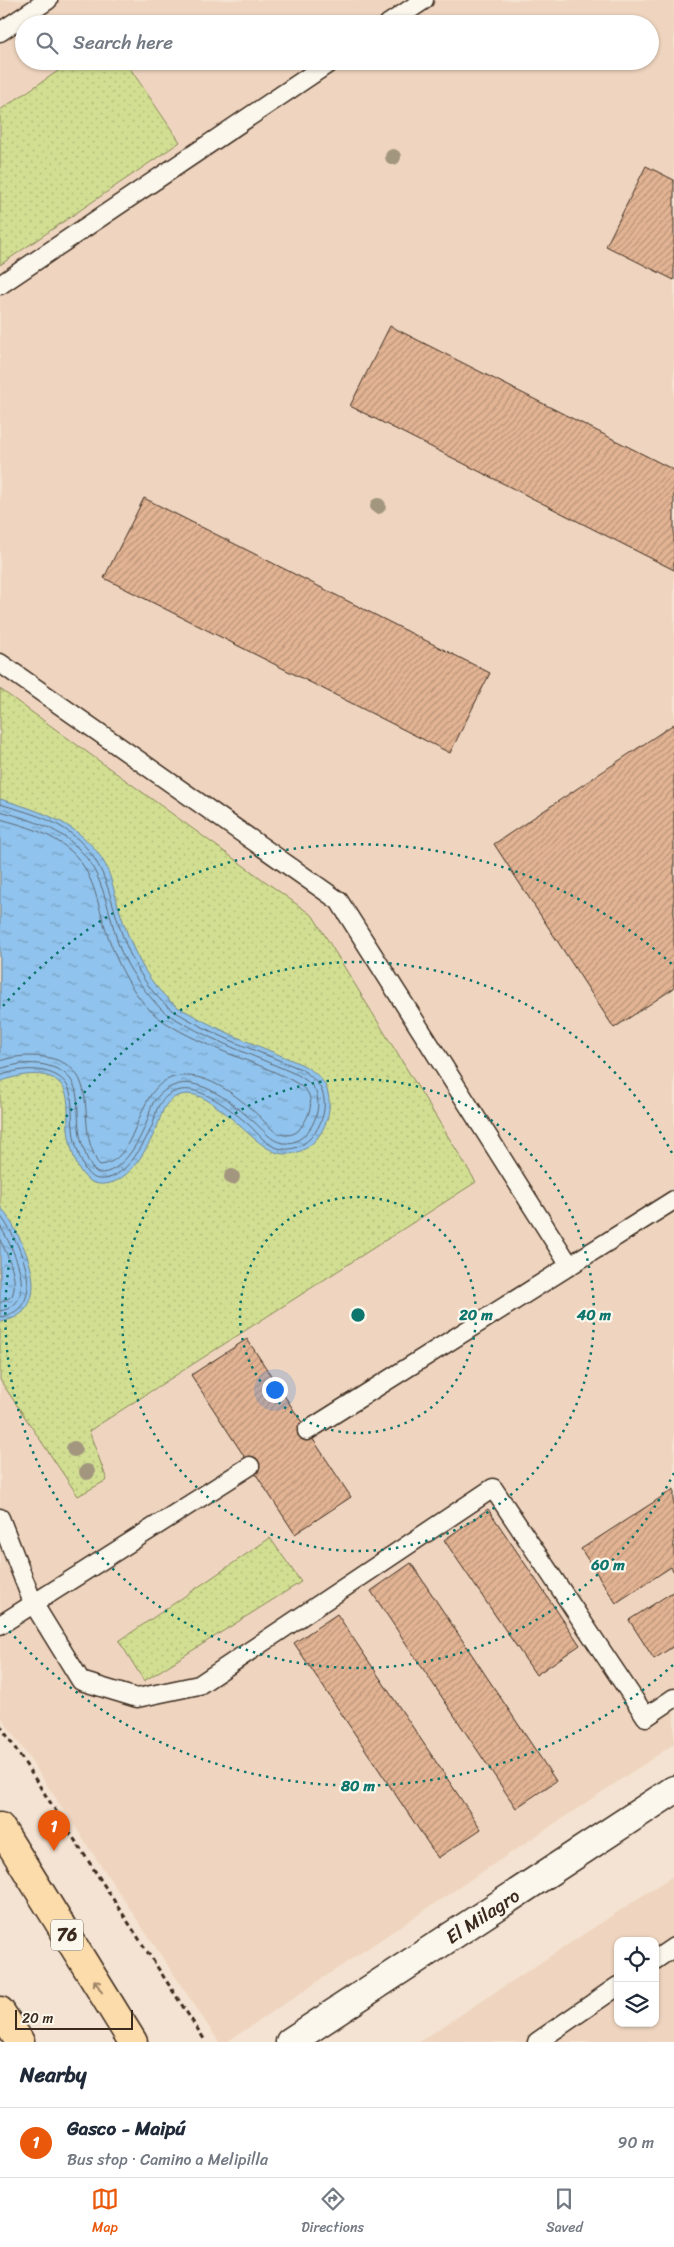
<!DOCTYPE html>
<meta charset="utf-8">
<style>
:root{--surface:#fff;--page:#f6f6f7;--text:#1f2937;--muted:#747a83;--line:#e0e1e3;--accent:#ea580c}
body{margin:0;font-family:Sriracha,sans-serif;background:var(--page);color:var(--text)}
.controls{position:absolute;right:15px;bottom:15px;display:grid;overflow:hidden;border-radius:10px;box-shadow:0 1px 4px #0004}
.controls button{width:45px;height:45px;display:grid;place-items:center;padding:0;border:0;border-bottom:1px solid var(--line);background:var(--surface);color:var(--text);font:25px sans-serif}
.scale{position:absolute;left:15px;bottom:12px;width:118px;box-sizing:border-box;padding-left:5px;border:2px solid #3b2a1e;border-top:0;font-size:14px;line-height:18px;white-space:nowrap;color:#3b2a1e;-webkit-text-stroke:4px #fbf7ec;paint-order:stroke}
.you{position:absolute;left:274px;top:1389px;width:18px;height:18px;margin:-12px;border:4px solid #fff;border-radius:50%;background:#1a73e8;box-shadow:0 0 0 8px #1a73e833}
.badge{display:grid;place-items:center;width:32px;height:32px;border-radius:50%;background:var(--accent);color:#fff;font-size:16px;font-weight:700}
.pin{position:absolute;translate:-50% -41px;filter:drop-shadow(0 1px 2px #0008)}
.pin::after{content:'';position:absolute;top:26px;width:18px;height:15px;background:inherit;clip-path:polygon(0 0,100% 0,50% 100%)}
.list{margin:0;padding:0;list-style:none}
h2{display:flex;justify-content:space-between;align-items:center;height:65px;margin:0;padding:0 20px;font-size:21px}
h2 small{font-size:16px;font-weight:400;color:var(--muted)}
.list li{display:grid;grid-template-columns:32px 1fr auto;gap:15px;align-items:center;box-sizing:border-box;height:70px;padding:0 20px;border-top:1px solid var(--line)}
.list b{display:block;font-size:19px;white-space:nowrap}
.list p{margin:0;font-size:16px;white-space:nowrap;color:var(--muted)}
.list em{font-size:16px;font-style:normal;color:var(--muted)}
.icon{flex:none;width:28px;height:28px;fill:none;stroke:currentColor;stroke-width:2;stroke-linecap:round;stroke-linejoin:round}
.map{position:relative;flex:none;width:674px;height:2042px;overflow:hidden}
.search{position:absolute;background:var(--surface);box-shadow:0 1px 4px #0004;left:15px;right:15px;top:15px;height:55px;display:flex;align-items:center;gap:12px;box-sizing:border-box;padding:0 18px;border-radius:28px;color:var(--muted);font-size:19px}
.sheet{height:135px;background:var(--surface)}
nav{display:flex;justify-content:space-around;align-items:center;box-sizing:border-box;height:70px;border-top:1px solid var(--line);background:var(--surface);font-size:14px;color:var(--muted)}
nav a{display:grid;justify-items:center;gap:2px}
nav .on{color:var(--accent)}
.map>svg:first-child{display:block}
.built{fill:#efd5bf;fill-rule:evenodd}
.grass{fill:url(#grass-dots);stroke:#868458}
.water{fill:url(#water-ripples);stroke:#6e869a}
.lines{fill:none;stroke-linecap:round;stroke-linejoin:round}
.shore{stroke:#5d6771;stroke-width:1}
.building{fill:url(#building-hatch);stroke:#3b2a1e}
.service-casing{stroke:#3b2a1e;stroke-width:21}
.minor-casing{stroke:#3b2a1e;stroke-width:31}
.primary-casing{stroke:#3b2a1e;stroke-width:31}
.path{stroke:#3b2a1e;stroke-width:3;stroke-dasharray:5 4;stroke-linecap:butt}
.service{stroke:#fbf7ec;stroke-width:18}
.minor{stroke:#fbf7ec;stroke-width:28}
.primary{stroke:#fddcac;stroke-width:28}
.tree{fill:#a3967f}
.oneway{stroke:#9c8365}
.ring{fill:none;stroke:#0f766e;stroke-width:2.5;stroke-dasharray:2.5 5}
.labels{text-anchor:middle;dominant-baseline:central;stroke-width:4.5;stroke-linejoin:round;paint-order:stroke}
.shield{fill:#fbf7ec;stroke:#75685c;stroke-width:1}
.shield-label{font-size:18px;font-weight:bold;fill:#3b2a1e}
.street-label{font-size:19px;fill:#3b2a1e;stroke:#fbf7ec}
.centre{fill:#0f766e;stroke:#fbf7ec;stroke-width:2.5}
.ring-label{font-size:15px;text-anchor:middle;font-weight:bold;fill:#0f766e;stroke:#fbf7ec;stroke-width:4.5;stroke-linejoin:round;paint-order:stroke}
</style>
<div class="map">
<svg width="674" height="2042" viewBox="0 0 674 2042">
<defs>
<pattern id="grass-dots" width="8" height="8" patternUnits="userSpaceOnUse" patternTransform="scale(1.25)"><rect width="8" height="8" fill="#d2df92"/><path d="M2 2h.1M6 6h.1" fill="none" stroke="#b5c07d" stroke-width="1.8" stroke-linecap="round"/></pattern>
<pattern id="water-ripples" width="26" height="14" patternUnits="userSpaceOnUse" patternTransform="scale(1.25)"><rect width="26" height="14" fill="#90c3ed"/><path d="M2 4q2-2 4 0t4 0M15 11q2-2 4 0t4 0" fill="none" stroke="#779fbf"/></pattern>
<pattern id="building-hatch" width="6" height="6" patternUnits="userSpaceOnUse" patternTransform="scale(1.25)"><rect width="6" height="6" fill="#e3b494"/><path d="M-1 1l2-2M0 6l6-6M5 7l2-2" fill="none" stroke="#b99378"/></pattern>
</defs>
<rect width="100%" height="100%" fill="#f4e3d2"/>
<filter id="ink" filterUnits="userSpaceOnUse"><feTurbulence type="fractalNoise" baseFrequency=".02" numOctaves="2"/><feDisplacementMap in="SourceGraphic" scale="10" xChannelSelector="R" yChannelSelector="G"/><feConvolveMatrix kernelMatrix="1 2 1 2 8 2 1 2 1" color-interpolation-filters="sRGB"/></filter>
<g filter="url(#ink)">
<path class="built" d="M0,0H674V1744L227,2042H219L0,1715ZM24,24H650V61H24Z
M674,1875V2042H419ZM618,1941H655V2023H618Z"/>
<path class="grass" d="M73,61H125L180,142L0,265V110Z
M0,689L313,916L476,1182L89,1431L107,1480L78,1496L0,1380Z
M270,1538L301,1582L144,1681L119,1641Z"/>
<path class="water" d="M0,799C41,811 85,825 106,866C111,877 114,890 117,902C128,938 141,975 170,1001C175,1006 183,1010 189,1013C225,1034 265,1048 303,1065C312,1070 320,1076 325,1085C339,1113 317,1156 284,1154C252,1152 213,1082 178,1096C162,1102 162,1116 156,1129C146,1151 127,1187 99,1184C77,1182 70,1147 68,1129C67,1117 70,1103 65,1091C55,1067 18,1074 0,1082Z
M0,1206C23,1236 61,1312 0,1322Z"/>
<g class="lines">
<path class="shore" d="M0,804C26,812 52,818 73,835C104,860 108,890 119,925C128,954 143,985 167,1006C172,1011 180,1014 186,1018C222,1039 262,1053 301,1069C308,1074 315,1079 320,1087C334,1111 312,1153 282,1149C267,1147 260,1135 249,1125C233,1111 199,1083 177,1091C170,1093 163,1098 159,1105C155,1111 155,1120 152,1126C144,1145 123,1182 99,1179C90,1178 86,1172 83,1165C78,1153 74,1141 73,1128C70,1102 78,1079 44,1071C29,1068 14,1070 0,1076
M0,811C28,819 57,827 78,848C105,875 108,915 120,949C129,971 145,992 161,1009C167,1015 176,1019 183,1023C219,1044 260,1058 298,1075C304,1079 311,1083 315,1090C325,1110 308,1146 283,1143C270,1141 263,1129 253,1121C235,1105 199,1074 173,1086C165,1089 158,1095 153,1103C150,1109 149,1117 146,1124C139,1142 121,1175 98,1173C91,1169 90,1164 87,1158C83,1148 80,1139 79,1128C76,1098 83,1074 45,1065C30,1062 14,1064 0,1069
M0,819C26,826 51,833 72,852C93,872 97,901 105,927C115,959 132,997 159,1018C177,1031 199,1041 220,1050C238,1058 299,1078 308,1093C315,1107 306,1121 298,1131C293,1135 286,1136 280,1134C272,1131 266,1123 260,1117C241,1099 214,1077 188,1076C131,1072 145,1161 100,1165C96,1162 95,1157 93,1152C78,1118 100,1070 50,1058C34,1055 16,1055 0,1061
M0,1215C19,1240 52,1309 0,1317
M0,1226C13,1247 41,1304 0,1311
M0,1240C8,1255 19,1279 12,1296L0,1303"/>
</g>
<path class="building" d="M646,166L674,180V280L606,246Z
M390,326L674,470V570L350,406Z
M144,498L490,673L450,753L104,578Z
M674,724V988L614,1028L494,844Z
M247,1339L351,1497L295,1534L191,1375Z
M674,1489V1572L671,1567L616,1603L581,1549Z
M488,1509L580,1645L536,1675L444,1540Z
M411,1563L556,1781L516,1808L371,1591Z
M674,1591V1646L654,1659L629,1620Z
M337,1614L481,1829L438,1858L294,1643Z"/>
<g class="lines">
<g class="service-casing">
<path id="service" d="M388,24L424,0
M0,32L48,0
M0,285L332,61
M0,663L339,901L570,1266
M307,1431L674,1200
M0,1518L33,1603L81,1681L137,1698L199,1685L493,1488L646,1717L674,1698
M0,1625L250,1466
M655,1960L674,1947
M537,2042L618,1986"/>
</g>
<g class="minor-casing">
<g id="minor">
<path id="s1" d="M290,2042L674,1790"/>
</g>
</g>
<g class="primary-casing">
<path id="primary" d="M0,1827L133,2042
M0,2011L20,2042"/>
</g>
<path class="path" d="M0,1725L206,2042"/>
<use href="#service" class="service"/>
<use href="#minor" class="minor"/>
<use href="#primary" class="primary"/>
</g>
<g class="tree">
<circle cx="393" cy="157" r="8"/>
<circle cx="378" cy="506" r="8"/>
<circle cx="232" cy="1177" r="8"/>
<circle cx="74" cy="1449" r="8"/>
<circle cx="87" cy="1472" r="8"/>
</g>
<defs><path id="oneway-shaft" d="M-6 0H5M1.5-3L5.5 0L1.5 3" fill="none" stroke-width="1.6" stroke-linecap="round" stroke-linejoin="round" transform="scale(1.25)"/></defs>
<use class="oneway" href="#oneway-shaft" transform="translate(98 1986) rotate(-122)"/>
</g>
<g class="ring">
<circle cx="358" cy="1315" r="118"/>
<circle cx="358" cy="1315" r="236"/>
<path d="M674 1473A353 353 0 1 1 674 1157"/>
<path d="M673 1665A471 471 0 0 1 3 1624M3 1006A471 471 0 0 1 673 965"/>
</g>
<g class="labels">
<rect class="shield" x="51" y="1919.5" width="32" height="31" rx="4"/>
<g class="shield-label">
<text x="67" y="1935">76</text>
</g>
<g class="street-label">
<text stroke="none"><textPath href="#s1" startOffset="230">El Milagro</textPath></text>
</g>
</g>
<circle cx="358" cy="1315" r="8" class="centre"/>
<g class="ring-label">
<text x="476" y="1320">20 m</text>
<text x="594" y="1320">40 m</text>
<text x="608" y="1570">60 m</text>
<text x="358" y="1791">80 m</text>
</g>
</svg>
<div class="controls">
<button><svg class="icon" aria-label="locate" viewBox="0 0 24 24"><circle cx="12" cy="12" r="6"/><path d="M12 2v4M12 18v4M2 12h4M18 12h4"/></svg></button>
<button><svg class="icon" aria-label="layers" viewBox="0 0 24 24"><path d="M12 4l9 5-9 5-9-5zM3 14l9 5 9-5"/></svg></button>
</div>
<div class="scale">20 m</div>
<div class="you"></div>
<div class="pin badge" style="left:54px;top:1851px">1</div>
<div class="search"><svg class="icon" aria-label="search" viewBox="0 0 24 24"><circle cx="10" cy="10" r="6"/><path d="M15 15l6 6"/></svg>Search here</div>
</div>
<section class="sheet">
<h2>Nearby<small></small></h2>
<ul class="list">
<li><span class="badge">1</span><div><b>Gasco - Maipú</b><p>Bus stop · Camino a Melipilla</p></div><em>90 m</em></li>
</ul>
</section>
<nav>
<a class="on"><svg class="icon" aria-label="map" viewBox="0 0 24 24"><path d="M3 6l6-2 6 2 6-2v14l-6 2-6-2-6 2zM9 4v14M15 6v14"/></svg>Map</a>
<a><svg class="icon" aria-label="directions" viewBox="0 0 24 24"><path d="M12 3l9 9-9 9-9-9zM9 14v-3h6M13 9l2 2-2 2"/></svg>Directions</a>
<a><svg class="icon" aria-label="saved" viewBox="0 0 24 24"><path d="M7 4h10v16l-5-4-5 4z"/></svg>Saved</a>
</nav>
